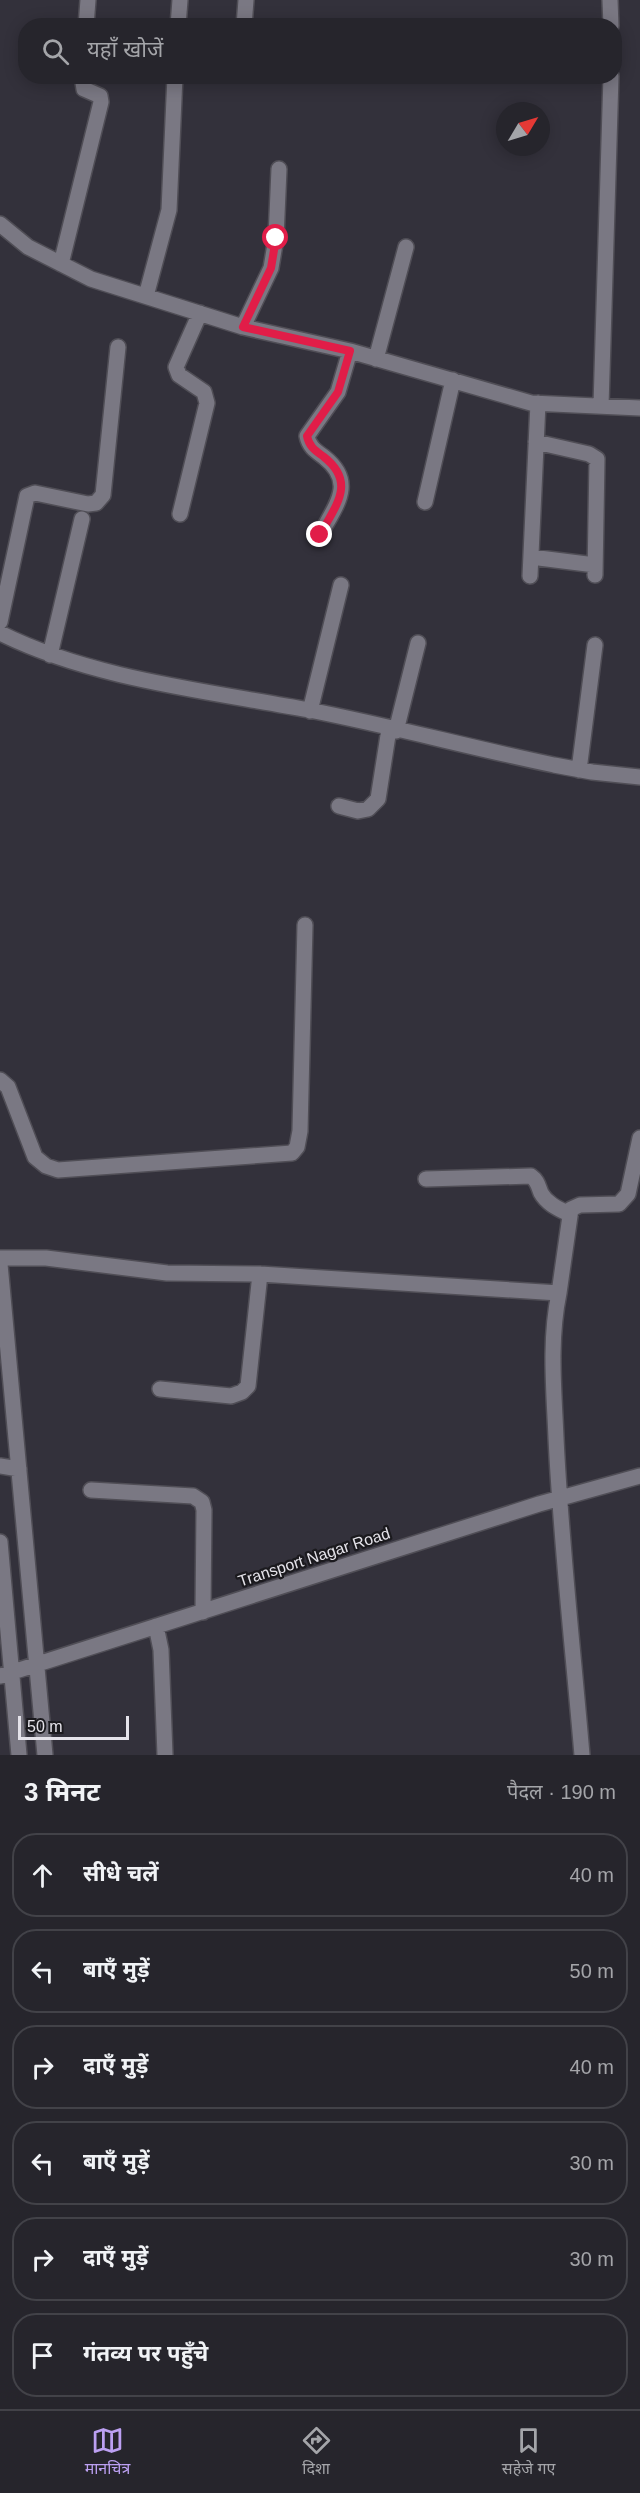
<!DOCTYPE html>
<html lang="hi">
<meta charset="utf-8">
<style>
:root{--surface:#26252c;--page:#2e2d34;--text:#f1f3f6;--muted:#a4a5a9;--line:#424248;--accent:#bca0f2}
body{margin:0;font-family:Helvetica,"Noto Sans Devanagari",sans-serif;background:var(--page);color:var(--text)}
.compass{position:absolute;left:496px;top:102px;width:54px;height:54px;border-radius:50%;background:var(--surface);box-shadow:0 3px 15px #0003;rotate:52deg}
.scale{position:absolute;left:18px;bottom:15px;width:111px;box-sizing:border-box;padding-left:6px;border:3px solid #e5e3ea;border-top:0;font-size:16px;line-height:21px;white-space:nowrap;color:#e5e3ea;-webkit-text-stroke:4px #1b1a1e;paint-order:stroke}
.stop{position:absolute;width:18px;height:18px;margin:-14px;border:4px solid #e11d48;border-radius:50%;background:#fff}
.stop.end{background:#e11d48;border-color:#fff;box-shadow:0 2px 6px #0008}
.list{margin:0;padding:0;list-style:none}
h2{display:flex;justify-content:space-between;align-items:center;height:78px;margin:0;padding:0 24px;font-size:26px}
h2 small{font-size:20px;font-weight:400;color:var(--muted)}
.list li{display:grid;grid-template-columns:39px 1fr auto;gap:18px;align-items:center;box-sizing:border-box;height:84px;margin:0 12px 12px;padding:0 12px;border:2px solid var(--line);border-radius:24px}
.list b{display:block;font-size:22px;white-space:nowrap}
.list em{font-size:20px;font-style:normal;color:var(--muted)}
.icon{flex:none;width:33px;height:33px;fill:none;stroke:currentColor;stroke-width:2;stroke-linecap:round;stroke-linejoin:round}
.map{position:relative;flex:none;width:640px;height:1755px;overflow:hidden}
.search{position:absolute;background:var(--surface);box-shadow:0 3px 15px #0003;left:18px;right:18px;top:18px;height:66px;display:flex;align-items:center;gap:15px;box-sizing:border-box;padding:0 21px;border-radius:24px;color:var(--muted);font-size:22px}
.sheet{height:654px;background:var(--surface)}
nav{display:flex;justify-content:space-around;align-items:center;box-sizing:border-box;height:84px;border-top:2px solid var(--line);background:var(--surface);font-size:16px;color:var(--muted)}
nav a{display:grid;justify-items:center;gap:3px}
nav .on{color:var(--accent)}
.map>svg:first-child{display:block}
.lines{fill:none;stroke-linecap:round;stroke-linejoin:round}
.minor-casing{stroke:#504e56;stroke-width:18}
.minor{stroke:#7a7883;stroke-width:15}
.route{stroke:#e11d48;stroke-width:8}
.labels{text-anchor:middle;dominant-baseline:central;stroke-width:4.5;stroke-linejoin:round;paint-order:stroke}
.street-label{font-size:16px;fill:#e5e3ea;stroke:#1b1a1e}
</style>
<div class="map">
<svg width="640" height="1755" viewBox="0 0 640 1755">
<rect width="100%" height="100%" fill="#33313b"/>
<g class="lines">
<g class="minor-casing">
<path id="minor" d="M610,0L611,26
M86,26L88,0
M178,26L180,0
M244,26L246,0
M0,224L28,247L91,279L243,327L350,351L531,403L640,408
M61,264L101,102L100,96L84,89L82,76
M146,296L169,210L175,76
M243,327L271,268L276,238L279,169
M376,359L406,247
M601,406L611,76
M536,442L589,454L597,459L595,575
M425,502L453,380
M180,514L207,403L204,392L179,375L176,367L200,313
M320,535C335,506 357,483 324,457C316,451 309,447 307,436L338,392L350,351
M531,557L595,565
M530,576L538,403
M0,622L27,496L35,493L88,504L96,503L103,495L118,347
M0,633C92,679 208,691 309,710C391,726 472,748 554,765L592,772L640,777
M50,655L82,519
M310,711L341,585
M396,731L418,643
M579,770L595,645
M339,806L358,811L368,809L378,799L389,729
M0,1080L8,1087L35,1157L46,1166L58,1170L292,1153L297,1147L300,1131L305,925
M426,1179L531,1176C538,1181 538,1186 541,1193C547,1204 559,1209 569,1214
M0,1258H46L167,1273L260,1274L559,1293C549,1341 554,1390 556,1438C561,1544 573,1649 582,1755
M0,1264L45,1755
M559,1293L571,1209L580,1205L619,1204L628,1194L640,1138
M160,1389L231,1396L242,1392L248,1386L260,1274
M0,1466L19,1469
M91,1490L193,1496L202,1502L204,1510L203,1612
M0,1542L19,1755
M156,1626L161,1650L165,1755
M0,1676L539,1504L640,1476"/>
</g>
<use href="#minor" class="minor"/>
</g>
<g class="lines">
<path class="route" d="M276,238L271,268L243,327L350,351L338,392L307,436C309,447 316,451 324,457C357,483 335,506 320,535"/>
</g>
<g class="labels">
<g class="street-label">
<text transform="translate(314 1557) rotate(-18)">Transport Nagar Road</text>
</g>
</g>
</svg>
<svg class="compass" viewBox="-18 -18 36 36"><path d="M0-13l5 13h-10z" fill="#e53935"/><path d="M0 13l5-13h-10z" fill="#a4a5a9"/></svg>
<div class="scale">50 m</div>
<div class="stop" style="left:276px;top:238px"></div>
<div class="stop end" style="left:320px;top:535px"></div>
<div class="search"><svg class="icon" aria-label="search" viewBox="0 0 24 24"><circle cx="10" cy="10" r="6"/><path d="M15 15l6 6"/></svg>यहाँ खोजें</div>
</div>
<section class="sheet">
<h2>3 मिनट<small>पैदल · 190 m</small></h2>
<ul class="list">
<li><svg class="icon" aria-label="ahead" viewBox="0 0 24 24"><path d="M12 20V5M6 11l6-6 6 6"/></svg><div><b>सीधे चलें</b></div><em>40 m</em></li>
<li><svg class="icon" aria-label="left" viewBox="0 0 24 24"><path d="M17 20v-9H6M10 6l-5 5 5 5"/></svg><div><b>बाएँ मुड़ें</b></div><em>50 m</em></li>
<li><svg class="icon" aria-label="right" viewBox="0 0 24 24"><path d="M7 20v-9h11M14 6l5 5-5 5"/></svg><div><b>दाएँ मुड़ें</b></div><em>40 m</em></li>
<li><svg class="icon" aria-label="left" viewBox="0 0 24 24"><path d="M17 20v-9H6M10 6l-5 5 5 5"/></svg><div><b>बाएँ मुड़ें</b></div><em>30 m</em></li>
<li><svg class="icon" aria-label="right" viewBox="0 0 24 24"><path d="M7 20v-9h11M14 6l5 5-5 5"/></svg><div><b>दाएँ मुड़ें</b></div><em>30 m</em></li>
<li><svg class="icon" aria-label="arrive" viewBox="0 0 24 24"><path d="M6 21V4h12l-3 4 3 4H6"/></svg><div><b>गंतव्य पर पहुँचे</b></div></li>
</ul>
</section>
<nav>
<a class="on"><svg class="icon" aria-label="map" viewBox="0 0 24 24"><path d="M3 6l6-2 6 2 6-2v14l-6 2-6-2-6 2zM9 4v14M15 6v14"/></svg>मानचित्र</a>
<a><svg class="icon" aria-label="directions" viewBox="0 0 24 24"><path d="M12 3l9 9-9 9-9-9zM9 14v-3h6M13 9l2 2-2 2"/></svg>दिशा</a>
<a><svg class="icon" aria-label="saved" viewBox="0 0 24 24"><path d="M7 4h10v16l-5-4-5 4z"/></svg>सहेजे गए</a>
</nav>
